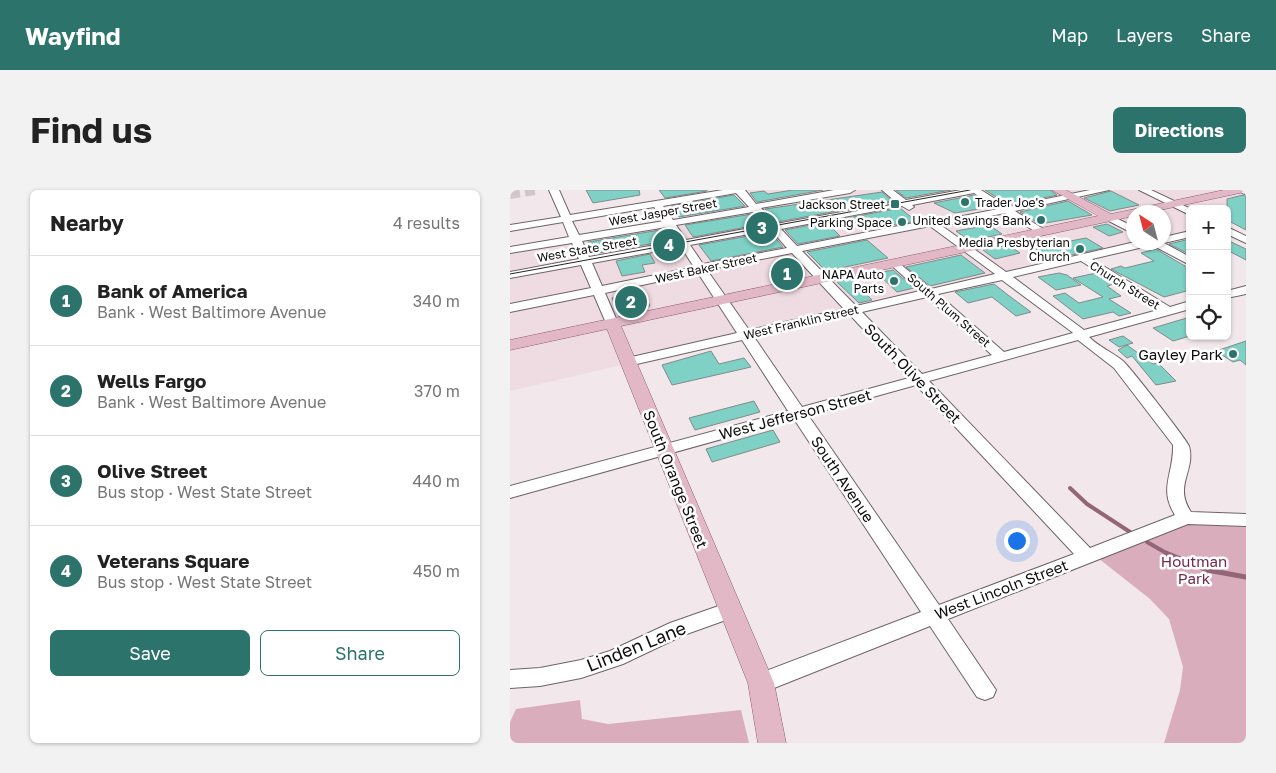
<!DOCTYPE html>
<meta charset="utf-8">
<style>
:root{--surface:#fff;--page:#f2f2f2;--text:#222;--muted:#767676;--line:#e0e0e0;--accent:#2c746b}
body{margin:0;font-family:"Golos Text",sans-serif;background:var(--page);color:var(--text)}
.controls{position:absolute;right:15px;top:15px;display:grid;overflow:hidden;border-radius:8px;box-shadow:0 1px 4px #0004}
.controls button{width:45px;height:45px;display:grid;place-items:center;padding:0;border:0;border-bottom:1px solid var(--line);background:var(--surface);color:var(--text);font:25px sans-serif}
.compass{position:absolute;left:616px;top:15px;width:45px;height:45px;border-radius:50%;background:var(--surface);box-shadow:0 1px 4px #0004;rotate:324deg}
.you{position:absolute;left:506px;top:350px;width:18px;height:18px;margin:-12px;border:4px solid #fff;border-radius:50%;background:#1a73e8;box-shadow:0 0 0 8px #1a73e833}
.badge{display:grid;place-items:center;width:32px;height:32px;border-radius:50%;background:var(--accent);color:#fff;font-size:16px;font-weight:700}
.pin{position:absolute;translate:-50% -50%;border:2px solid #fff;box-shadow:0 1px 5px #0006}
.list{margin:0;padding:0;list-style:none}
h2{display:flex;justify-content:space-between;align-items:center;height:65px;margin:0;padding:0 20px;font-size:21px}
h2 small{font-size:16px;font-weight:400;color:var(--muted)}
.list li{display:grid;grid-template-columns:32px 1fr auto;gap:15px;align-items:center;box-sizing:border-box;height:90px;padding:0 20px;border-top:1px solid var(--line)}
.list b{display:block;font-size:19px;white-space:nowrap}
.list p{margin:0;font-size:16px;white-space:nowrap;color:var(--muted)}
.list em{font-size:16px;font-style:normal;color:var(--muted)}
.actions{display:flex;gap:10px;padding:15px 20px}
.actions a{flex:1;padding:11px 0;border:1px solid var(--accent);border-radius:8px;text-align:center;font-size:18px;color:var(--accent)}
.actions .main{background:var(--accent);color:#fff}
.icon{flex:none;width:28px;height:28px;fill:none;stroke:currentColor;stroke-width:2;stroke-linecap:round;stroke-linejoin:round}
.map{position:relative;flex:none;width:736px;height:553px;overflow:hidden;border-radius:8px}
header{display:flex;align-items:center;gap:30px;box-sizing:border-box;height:70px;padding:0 25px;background:var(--accent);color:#fff}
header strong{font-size:24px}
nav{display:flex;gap:28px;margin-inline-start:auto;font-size:18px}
.intro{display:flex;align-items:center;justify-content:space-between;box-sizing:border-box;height:120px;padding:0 30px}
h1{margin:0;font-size:35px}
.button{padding:12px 22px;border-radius:8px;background:var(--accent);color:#fff;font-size:18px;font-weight:700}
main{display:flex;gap:30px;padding:0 30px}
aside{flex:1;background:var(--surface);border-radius:8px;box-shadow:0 1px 4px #0004}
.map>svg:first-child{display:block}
.built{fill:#efdce2}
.green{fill:#d9adbc}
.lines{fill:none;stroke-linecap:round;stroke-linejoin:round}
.stream-far1{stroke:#936576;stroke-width:4}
.stream{stroke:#936576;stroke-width:5}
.building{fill:#7fd1c6;stroke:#818b89}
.minor-tunnel{stroke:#d0c7ca;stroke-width:10;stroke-dasharray:10 5;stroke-linecap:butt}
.minor-casing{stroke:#6d6467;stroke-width:2}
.major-casing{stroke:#8c5d6e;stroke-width:1}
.minor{fill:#fff;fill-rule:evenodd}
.major{fill:#e2b8c7;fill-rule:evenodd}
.tram{stroke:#262224;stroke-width:1}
.poi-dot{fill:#2c746b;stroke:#fff;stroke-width:2}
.labels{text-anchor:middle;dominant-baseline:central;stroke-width:5;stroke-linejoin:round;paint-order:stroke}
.far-poi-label{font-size:12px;fill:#0f0c0d;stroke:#fff;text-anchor:end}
.far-street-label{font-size:12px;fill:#0f0c0d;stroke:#fff}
.poi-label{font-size:15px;fill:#0f0c0d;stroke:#fff;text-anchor:end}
.street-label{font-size:15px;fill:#0f0c0d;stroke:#fff}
.park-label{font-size:15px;fill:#74284a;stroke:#fff}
.near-street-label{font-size:18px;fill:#0f0c0d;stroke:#fff}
</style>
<header>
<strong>Wayfind</strong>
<nav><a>Map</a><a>Layers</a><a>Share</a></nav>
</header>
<div class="intro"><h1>Find us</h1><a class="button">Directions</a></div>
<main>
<aside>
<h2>Nearby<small>4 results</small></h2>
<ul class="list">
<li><span class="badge">1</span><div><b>Bank of America</b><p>Bank · West Baltimore Avenue</p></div><em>340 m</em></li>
<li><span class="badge">2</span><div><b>Wells Fargo</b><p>Bank · West Baltimore Avenue</p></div><em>370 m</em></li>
<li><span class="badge">3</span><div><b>Olive Street</b><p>Bus stop · West State Street</p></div><em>440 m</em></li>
<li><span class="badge">4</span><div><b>Veterans Square</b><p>Bus stop · West State Street</p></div><em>450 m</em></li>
</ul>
<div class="actions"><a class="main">Save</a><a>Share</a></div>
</aside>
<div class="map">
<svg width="736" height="553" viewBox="0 0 736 553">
<rect width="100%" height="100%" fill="#f2e8eb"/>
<path class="built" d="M236,0H736V30L717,34V19H680V43L654,49V22H624V52L638,53L0,201V58L246,15L232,1Z"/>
<path class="green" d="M676,328L736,330V553H654L670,500L673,477L659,429L640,409L588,368Z
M70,510L72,529L98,534L231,520L239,553H0V532L6,519Z"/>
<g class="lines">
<path class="stream-far1" d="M560,298L577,314L620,342
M637,352L658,364"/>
<path class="stream" d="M656,363L697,380L736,387"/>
</g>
<path class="building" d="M76,0H129L130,5L83,13Z
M149,0H197V1L155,8Z
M283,0H313L247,12L240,3L254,1L258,4Z
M386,0H441L396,8Z
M475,0H540L547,5L499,15Z
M601,1L629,15L600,21L574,8Z
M372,2L382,11L267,32L255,19Z
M224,5L235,16L169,27L161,16Z
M464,5L481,17L445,23L424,13Z
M733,5L736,7V40L717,30V9Z
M558,11L582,25L530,34L510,22Z
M390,18L406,31L385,35L382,32L360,35L355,31L321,37L330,46L288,54L275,40Z
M242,24L252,34L183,47L175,35Z
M597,34L613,42L599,46L583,37Z
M479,35L492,44L460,51L446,41Z
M150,40L157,51L83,64L78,52Z
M260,42L273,57L201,71L189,55Z
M576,48L593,58L543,69L526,59L540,55L534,52L550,49L555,52Z
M680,49V62L677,63L659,54Z
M357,50L378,68L316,81L297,62Z
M717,50L736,59V70L717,60Z
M498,55L510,63L485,69L473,60Z
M646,59L680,79V100L654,107L601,79L611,76L615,78L644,71L631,63Z
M140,64L145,73L132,75L135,82L112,86L106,71Z
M451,65L475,83L420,96L396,77Z
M274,80L281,89L270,91L261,82Z
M383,80L404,98L387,102L367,83Z
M549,83L557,85L571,95L546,100L528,87Z
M586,83L604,94L597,96L611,106L599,109L621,123L609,126L603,122L573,129L543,106L555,103L569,113L593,107L563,88Z
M340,89L362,110L349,113L327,92Z
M484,94L498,105L521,122L506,126L482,107L458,113L445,102Z
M133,102L140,116L109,123L102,108Z
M680,127V146L663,151L643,138Z
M613,146L623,153L609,157L599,150Z
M736,151V175L730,170L723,172L706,161Z
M617,155L643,174L648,173L666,191L646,195L622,166L617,168L608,160Z
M201,161L209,174L234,168L241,177L162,195L152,175Z
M244,211L250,222L185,240L179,228Z
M263,240L270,252L202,272L196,259Z"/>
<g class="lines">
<path class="minor-tunnel" d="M0,4L25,0"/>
<g class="minor-casing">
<path id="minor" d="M39,0H49L60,25L213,0H235L246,14L324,0H345L340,3L251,18L266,34L386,12L372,0H383L396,10L451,0H471L498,17L580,0H599L505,21L535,40V44L531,45L495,23L432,36L496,82L625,52H654V47L680,41V47L654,53L680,67V75L642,55L582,69L660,117L680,111V119L579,147C589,157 602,162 613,171C620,177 677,250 679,256C686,281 663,295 681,322L736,324V336L678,334L438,429L486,500L483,507L475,510L467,507L420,436L259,500L251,502L243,500L240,493L243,486L411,422L284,229L0,308V296L278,221L232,150L118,176L111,172L113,169L227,143L188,83L95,103L108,133L102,137L96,133L84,105L0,122V114L81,98L71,75L0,88V82L69,69L62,53L0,63V57L59,47L53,32L0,41V35L51,27ZM226,3L239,17L163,30L153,16ZM464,3L488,19L433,30L419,28L414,31L287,56L271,39L392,16L399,20L404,17L402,15ZM144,17L154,31L69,45L62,31ZM243,22L256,35L176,50L166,35ZM420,36L485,84L421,99L385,70L381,71V75L410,101L346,116L292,61ZM157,37L167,51L79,67L72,51ZM261,40L277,58L193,74L180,55ZM171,57L184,77L92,96L82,73ZM282,63L334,119L239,140L197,80ZM571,71L648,120L574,140L503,87ZM492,90L562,142L563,143L494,162L428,104ZM417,107L482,165L412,184L352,122ZM340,125L399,188L292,217L244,147ZM568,150L604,178L663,255C664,284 648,298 665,325L580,358L419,191ZM406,195L564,364L429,415L298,225Z
M629,0H641L681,19L680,25Z
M727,0H736V5Z
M598,24L624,37V44L595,29L593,27Z
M717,37L736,46V53L717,44Z
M736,96V104L717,108V101Z
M220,412L227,414L230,420L227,426L174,445L113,474L71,488L30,496L0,498V480L30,478L71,470L100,461L160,433Z"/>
</g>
<g class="major-casing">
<path id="major" d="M542,0H556L601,24L714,0H736L730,3L641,22H624V26L111,136L264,493L276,553H248L238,493L97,139L0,160V150L588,26Z"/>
</g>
<use href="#minor" class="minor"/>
<use href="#major" class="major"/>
<path class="tram" d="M0,84L460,0"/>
</g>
<g class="poi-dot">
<circle cx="455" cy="12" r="5"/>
<rect x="380" y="9" width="10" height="10" rx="2.5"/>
<circle cx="531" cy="30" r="5"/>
<circle cx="392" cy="32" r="5"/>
<circle cx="570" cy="59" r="5"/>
<circle cx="384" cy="91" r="5"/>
<circle cx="723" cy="164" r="5"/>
</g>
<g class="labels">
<g class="far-poi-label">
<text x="465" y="12" text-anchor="start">Trader Joe's</text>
<text x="375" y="14">Jackson Street</text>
<text x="521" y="30">United Savings Bank</text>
<text x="382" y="32">Parking Space</text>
<text x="560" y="52">Media Presbyterian<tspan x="560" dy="14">Church</tspan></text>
<text x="374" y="84">NAPA Auto<tspan x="374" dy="14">Parts</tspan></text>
</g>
<g class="far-street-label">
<text transform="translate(153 22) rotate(-10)">West Jasper Street</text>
<text transform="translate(77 59) rotate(-10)">West State Street</text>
<text transform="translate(196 78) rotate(-12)">West Baker Street</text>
<text transform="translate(615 95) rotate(32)">Church Street</text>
<text transform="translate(439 120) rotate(41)">South Plum Street</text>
<text transform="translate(291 132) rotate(-13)">West Franklin Street</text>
</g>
<g class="poi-label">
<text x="713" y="164">Gayley Park</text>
</g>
<g class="street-label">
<text transform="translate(403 183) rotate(46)">South Olive Street</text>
<text transform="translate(285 224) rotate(-15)">West Jefferson Street</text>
<text transform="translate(166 289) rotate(68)">South Orange Street</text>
<text transform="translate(333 289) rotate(56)">South Avenue</text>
<text transform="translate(491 399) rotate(-21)">West Lincoln Street</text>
</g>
<g class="park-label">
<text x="684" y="371">Houtman<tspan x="684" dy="17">Park</tspan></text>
</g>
<g class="near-street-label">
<text transform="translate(126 456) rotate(-22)">Linden Lane</text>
</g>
</g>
</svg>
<div class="controls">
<button>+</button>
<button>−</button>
<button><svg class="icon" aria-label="locate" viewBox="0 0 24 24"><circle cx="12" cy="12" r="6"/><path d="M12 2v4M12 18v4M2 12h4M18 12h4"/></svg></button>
</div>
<svg class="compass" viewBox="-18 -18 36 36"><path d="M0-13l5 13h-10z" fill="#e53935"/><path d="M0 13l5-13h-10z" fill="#767676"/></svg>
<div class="you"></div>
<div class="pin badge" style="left:277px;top:84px">1</div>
<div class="pin badge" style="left:121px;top:112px">2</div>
<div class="pin badge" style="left:252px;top:38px">3</div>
<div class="pin badge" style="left:159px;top:55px">4</div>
</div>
</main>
